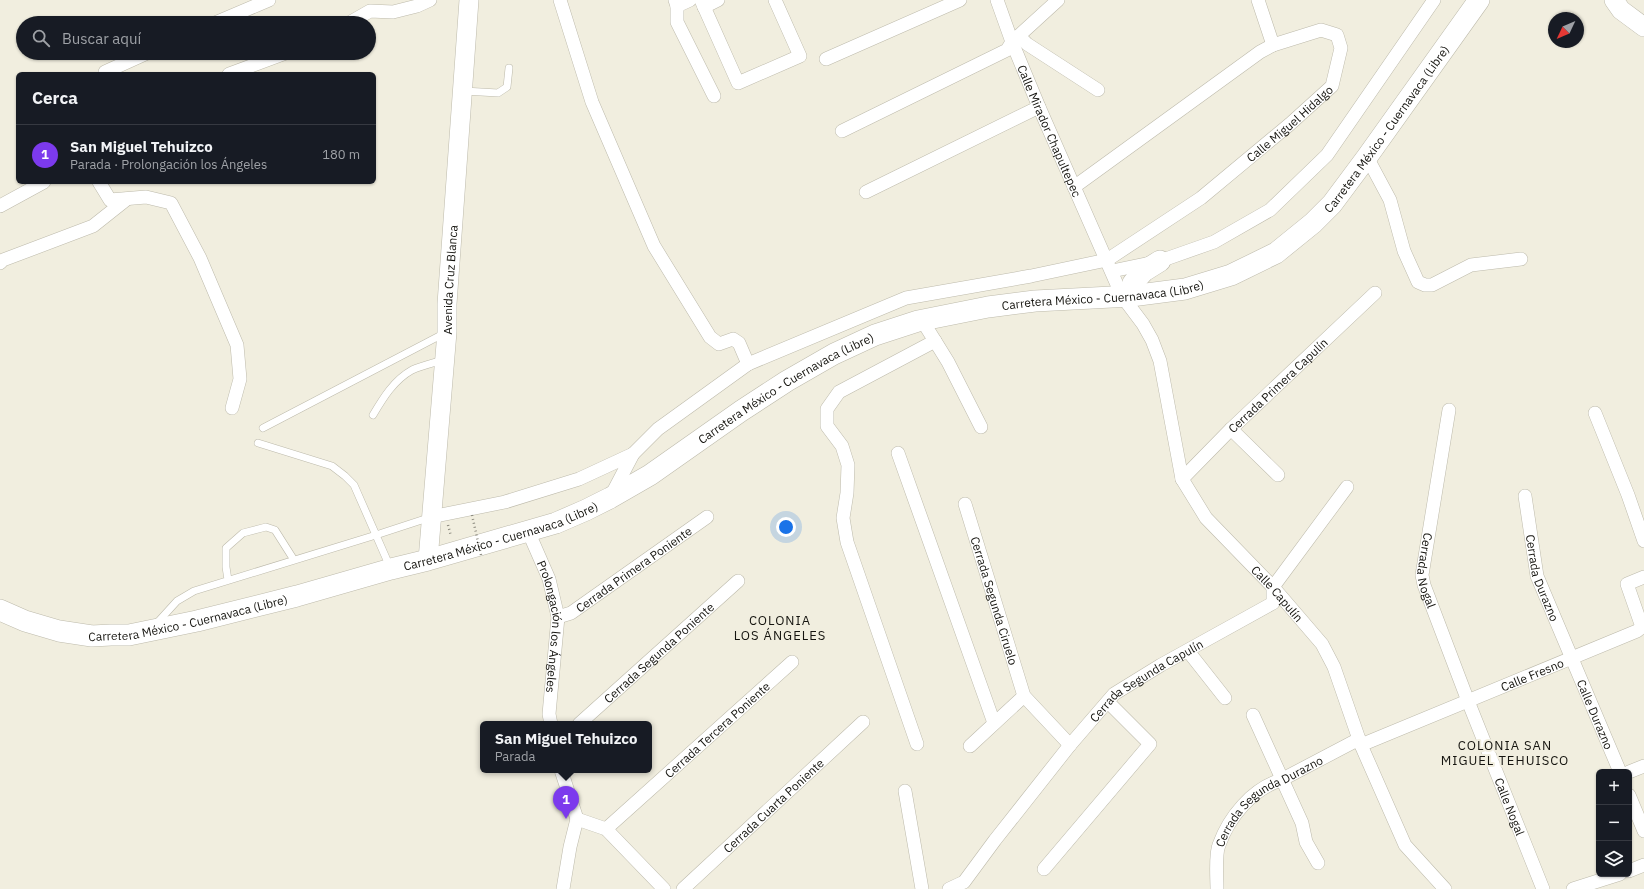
<!DOCTYPE html>
<html lang="es">
<meta charset="utf-8">
<style>
:root{--surface:#171b24;--page:#20242c;--text:#f1f3f6;--muted:#9ea1a6;--line:#363941;--accent:#7c3aed}
body{margin:0;font-family:"IBM Plex Sans",sans-serif;background:var(--page);color:var(--text)}
.controls{position:absolute;right:12px;bottom:12px;display:grid;overflow:hidden;border-radius:6px;box-shadow:0 1px 3px #0004}
.controls button{width:36px;height:36px;display:grid;place-items:center;padding:0;border:0;border-bottom:1px solid var(--line);background:var(--surface);color:var(--text);font:20px sans-serif}
.compass{position:absolute;left:1548px;top:12px;width:36px;height:36px;border-radius:50%;background:var(--surface);box-shadow:0 1px 3px #0004;rotate:226deg}
.you{position:absolute;left:786px;top:527px;width:14px;height:14px;margin:-10px;border:3px solid #fff;border-radius:50%;background:#1a73e8;box-shadow:0 0 0 6px #1a73e833}
.badge{display:grid;place-items:center;width:26px;height:26px;border-radius:50%;background:var(--accent);color:#fff;font-size:13px;font-weight:700}
.pin{position:absolute;translate:-50% -33px;filter:drop-shadow(0 1px 2px #0008)}
.pin::after{content:'';position:absolute;top:21px;width:14px;height:12px;background:inherit;clip-path:polygon(0 0,100% 0,50% 100%)}
.popup{position:absolute;left:480px;top:721px;width:172px;height:52px;box-sizing:border-box;display:grid;place-content:center;border-radius:6px;background:var(--surface);filter:drop-shadow(0 1px 3px #0005);font-size:13px;white-space:nowrap;color:var(--muted)}
.popup b{font-size:15px;color:var(--text)}
.popup::after{content:'';position:absolute;left:50%;top:100%;margin-left:-8px;border:8px solid transparent;border-top-color:var(--surface)}
.list{margin:0;padding:0;list-style:none}
h2{display:flex;justify-content:space-between;align-items:center;height:52px;margin:0;padding:0 16px;font-size:17px}
h2 small{font-size:13px;font-weight:400;color:var(--muted)}
.list li{display:grid;grid-template-columns:26px 1fr auto;gap:12px;align-items:center;box-sizing:border-box;height:60px;padding:0 16px;border-top:1px solid var(--line)}
.list b{display:block;font-size:15px;white-space:nowrap}
.list p{margin:0;font-size:13px;white-space:nowrap;color:var(--muted)}
.list em{font-size:13px;font-style:normal;color:var(--muted)}
.icon{flex:none;width:22px;height:22px;fill:none;stroke:currentColor;stroke-width:2;stroke-linecap:round;stroke-linejoin:round}
.map{position:relative;flex:none;width:1644px;height:889px;overflow:hidden}
.search{position:absolute;background:var(--surface);box-shadow:0 1px 3px #0004;left:16px;top:16px;width:360px;height:44px;display:flex;align-items:center;gap:10px;box-sizing:border-box;padding:0 14px;border-radius:22px;color:var(--muted);font-size:15px}
.panel{position:absolute;background:var(--surface);box-shadow:0 1px 3px #0004;left:16px;top:72px;width:360px;height:112px;border-radius:6px}
.map>svg:first-child{display:block}
.lines{fill:none;stroke-linecap:round;stroke-linejoin:round}
.lane-casing{stroke:#bdbaab;stroke-width:8}
.street-casing{stroke:#bdbaab;stroke-width:14}
.secondary-casing{stroke:#bdbaab;stroke-width:20}
.primary-casing{stroke:#bdbaab;stroke-width:22}
.path{stroke:#8c8a7f;stroke-width:2.5;stroke-dasharray:1 3;stroke-linecap:butt}
.lane{stroke:#fff;stroke-width:7}
.street{stroke:#fff;stroke-width:13}
.secondary{stroke:#fff;stroke-width:19}
.primary{stroke:#fff;stroke-width:21}
.path-bridge{stroke:#8c8a7f;stroke-width:2.5;stroke-dasharray:1 3;stroke-linecap:butt}
.labels{text-anchor:middle;dominant-baseline:central;stroke-width:4;stroke-linejoin:round;paint-order:stroke}
.street-label{font-size:12px;fill:#15140f;stroke:#f1eedf}
.neighbourhood-label{font-size:13px;letter-spacing:1px;fill:#15140f;stroke:#f1eedf}
</style>
<div class="map">
<svg width="1644" height="889" viewBox="0 0 1644 889">
<rect width="100%" height="100%" fill="#f1eedf"/>
<g class="lines">
<g class="lane-casing">
<path id="lane" d="M464,91L498,93L507,87L509,68
M373,415C383,398 394,380 412,370C421,366 433,363 443,360
M263,428L445,333
M258,443L332,466L345,476L354,485L390,567
M228,580L226,567V548L243,533L266,527L275,530L294,560
M157,623L177,601L194,591L376,535L431,517"/>
</g>
<g class="street-casing">
<g id="street">
<path d="M560,0L592,102L654,246L710,337L719,344L733,339L739,343L748,364"/>
<path d="M675,0L677,6V22L714,96"/>
<path d="M701,0L738,83L800,56L775,0"/>
<path id="s1" d="M997,0L1012,42L1039,107L1122,296L1143,324L1152,340L1160,361L1182,479L1206,518L1273,587L1322,644L1334,667L1361,745L1405,845L1445,889"/>
<path d="M1258,0L1273,45"/>
<path d="M677,6L690,0"/>
<path d="M704,7L718,0"/>
<path d="M215,23L269,0"/>
<path d="M349,23L370,11L393,12L417,6L430,0"/>
<path d="M1019,36L1027,44L1098,90"/>
<path d="M826,59L960,0"/>
<path d="M105,72L147,53"/>
<path d="M229,74L286,53"/>
<path d="M842,131L1007,50L1012,42L1058,0"/>
<path d="M1367,157L1390,200L1404,251L1418,282L1425,285H1432L1471,265L1521,259"/>
<path d="M99,182L110,200L146,197L171,203L200,258L237,345L240,379L232,408"/>
<path d="M866,192L1039,107"/>
<path d="M0,206L44,182"/>
<path d="M0,263L3,260L93,226L127,199"/>
<path d="M1112,271L1160,261L1214,242L1270,210L1327,155L1434,0"/>
<path d="M935,341L948,362L981,427"/>
<path id="s2" d="M1449,410L1422,575L1424,585L1468,701L1543,889"/>
<path d="M1595,413L1628,495L1644,541"/>
<path d="M1231,429L1278,475"/>
<path d="M898,453L994,723"/>
<path id="s3" d="M1182,479L1231,429L1375,293"/>
<path id="s4" d="M611,496L633,454L658,429L748,364L906,298L1031,276L1107,260L1201,198L1290,124L1332,86L1341,48L1337,35L1321,30L1273,45L1260,52L1074,187"/>
<path id="s5" d="M1525,496L1537,576L1620,772"/>
<path id="s6" d="M965,504L1024,696L1070,745"/>
<path d="M431,517L505,502L579,479L633,454"/>
<path id="s7" d="M528,531L549,579L558,617L549,714L551,724"/>
<path id="s8" d="M558,617L571,613L707,517"/>
<path d="M1188,651L1225,698"/>
<path d="M1253,715L1302,823L1306,842L1318,863"/>
<path id="s9" d="M579,724L738,581"/>
<path d="M917,744L847,542L843,518L847,493L848,465L842,446L827,426V409L839,392L935,341L925,325L918,321"/>
<path id="s10" d="M1361,745L1637,631L1642,627L1627,584L1644,577"/>
<path d="M970,746L1024,696"/>
<path d="M561,770L577,819"/>
<path d="M1629,772L1644,766"/>
<path d="M905,791L922,889"/>
<path d="M1629,795L1644,831"/>
<path d="M577,819L606,829L664,889"/>
<path id="s11" d="M606,829L792,662"/>
<path d="M1044,869L1150,744L1108,702"/>
<path d="M1629,871L1644,865"/>
<path d="M563,889L570,847L577,819"/>
<path id="s12" d="M683,889L863,722"/>
<path id="s13" d="M949,889L964,882L995,840L1070,745L1114,694L1161,665L1273,603V587L1347,487"/>
<path id="s14" d="M1217,889C1217,878 1215,854 1219,845C1229,817 1252,789 1281,780L1359,739"/>
<path d="M1573,889L1620,874"/>
</g>
</g>
<g class="secondary-casing">
<g id="secondary">
<path d="M1614,0L1621,10L1644,27"/>
<path id="s15" d="M428,560L447,332V304L469,0"/>
</g>
</g>
<g class="primary-casing">
<g id="primary">
<path d="M1131,296L1133,283L1144,271L1160,261"/>
<path id="s16" d="M0,610L25,621L59,631L92,636L111,635H129L197,621L297,596L391,569L428,560L556,523L586,510L610,498L650,475L741,411L787,381L834,354L875,335L918,321L988,307L1035,301L1131,296L1185,289L1231,275L1276,253L1313,223L1332,204L1367,157L1479,0"/>
</g>
</g>
<path class="path" d="M448,525L451,536"/>
<use href="#lane" class="lane"/>
<use href="#street" class="street"/>
<use href="#secondary" class="secondary"/>
<use href="#primary" class="primary"/>
<path class="path-bridge" d="M472,515L481,555"/>
</g>
<g class="labels">
<g class="street-label">
<text stroke="none"><textPath href="#s4" startOffset="798">Calle Miguel Hidalgo</textPath></text>
<text stroke="none"><textPath href="#s16" startOffset="1526">Carretera México - Cuernavaca (Libre)</textPath></text>
<text stroke="none"><textPath href="#s1" startOffset="141">Calle Mirador Chapultepec</textPath></text>
<text stroke="none"><textPath href="#s15" startOffset="281">Avenida Cruz Blanca</textPath></text>
<text stroke="none"><textPath href="#s16" startOffset="1178">Carretera México - Cuernavaca (Libre)</textPath></text>
<text stroke="none"><textPath href="#s3" startOffset="134">Cerrada Primera Capulín</textPath></text>
<text stroke="none"><textPath href="#s16" startOffset="842">Carretera México - Cuernavaca (Libre)</textPath></text>
<text stroke="none"><textPath href="#s16" startOffset="518">Carretera México - Cuernavaca (Libre)</textPath></text>
<text stroke="none"><textPath href="#s8" startOffset="90">Cerrada Primera Poniente</textPath></text>
<text stroke="none"><textPath href="#s2" startOffset="163">Cerrada Nogal</textPath></text>
<text stroke="none"><textPath href="#s5" startOffset="84">Cerrada Durazno</textPath></text>
<text stroke="none"><textPath href="#s1" startOffset="667">Calle Capulín</textPath></text>
<text stroke="none"><textPath href="#s6" startOffset="101">Cerrada Segunda Ciruelo</textPath></text>
<text stroke="none"><textPath href="#s16" startOffset="194">Carretera México - Cuernavaca (Libre)</textPath></text>
<text stroke="none"><textPath href="#s7" startOffset="100">Prolongación los Ángeles</textPath></text>
<text stroke="none"><textPath href="#s9" startOffset="107">Cerrada Segunda Poniente</textPath></text>
<text stroke="none"><textPath href="#s10" startOffset="185">Calle Fresno</textPath></text>
<text stroke="none"><textPath href="#s13" startOffset="291">Cerrada Segunda Capulín</textPath></text>
<text stroke="none"><textPath href="#s5" startOffset="231">Calle Durazno</textPath></text>
<text stroke="none"><textPath href="#s11" startOffset="149">Cerrada Tercera Poniente</textPath></text>
<text stroke="none"><textPath href="#s14" startOffset="113">Cerrada Segunda Durazno</textPath></text>
<text stroke="none"><textPath href="#s12" startOffset="123">Cerrada Cuarta Poniente</textPath></text>
<text stroke="none"><textPath href="#s2" startOffset="415">Calle Nogal</textPath></text>
</g>
<g class="neighbourhood-label">
<text x="780" y="620">COLONIA<tspan x="780" dy="15">LOS ÁNGELES</tspan></text>
<text x="1505" y="745">COLONIA SAN<tspan x="1505" dy="15">MIGUEL TEHUISCO</tspan></text>
</g>
</g>
</svg>
<div class="controls">
<button>+</button>
<button>−</button>
<button><svg class="icon" aria-label="layers" viewBox="0 0 24 24"><path d="M12 4l9 5-9 5-9-5zM3 14l9 5 9-5"/></svg></button>
</div>
<svg class="compass" viewBox="-18 -18 36 36"><path d="M0-13l5 13h-10z" fill="#e53935"/><path d="M0 13l5-13h-10z" fill="#9ea1a6"/></svg>
<div class="you"></div>
<div class="pin badge" style="left:566px;top:819px">1</div>
<div class="popup"><b>San Miguel Tehuizco</b>Parada</div>
<div class="search"><svg class="icon" aria-label="search" viewBox="0 0 24 24"><circle cx="10" cy="10" r="6"/><path d="M15 15l6 6"/></svg>Buscar aquí</div>
<section class="panel">
<h2>Cerca<small></small></h2>
<ul class="list">
<li><span class="badge">1</span><div><b>San Miguel Tehuizco</b><p>Parada · Prolongación los Ángeles</p></div><em>180 m</em></li>
</ul>
</section>
</div>
